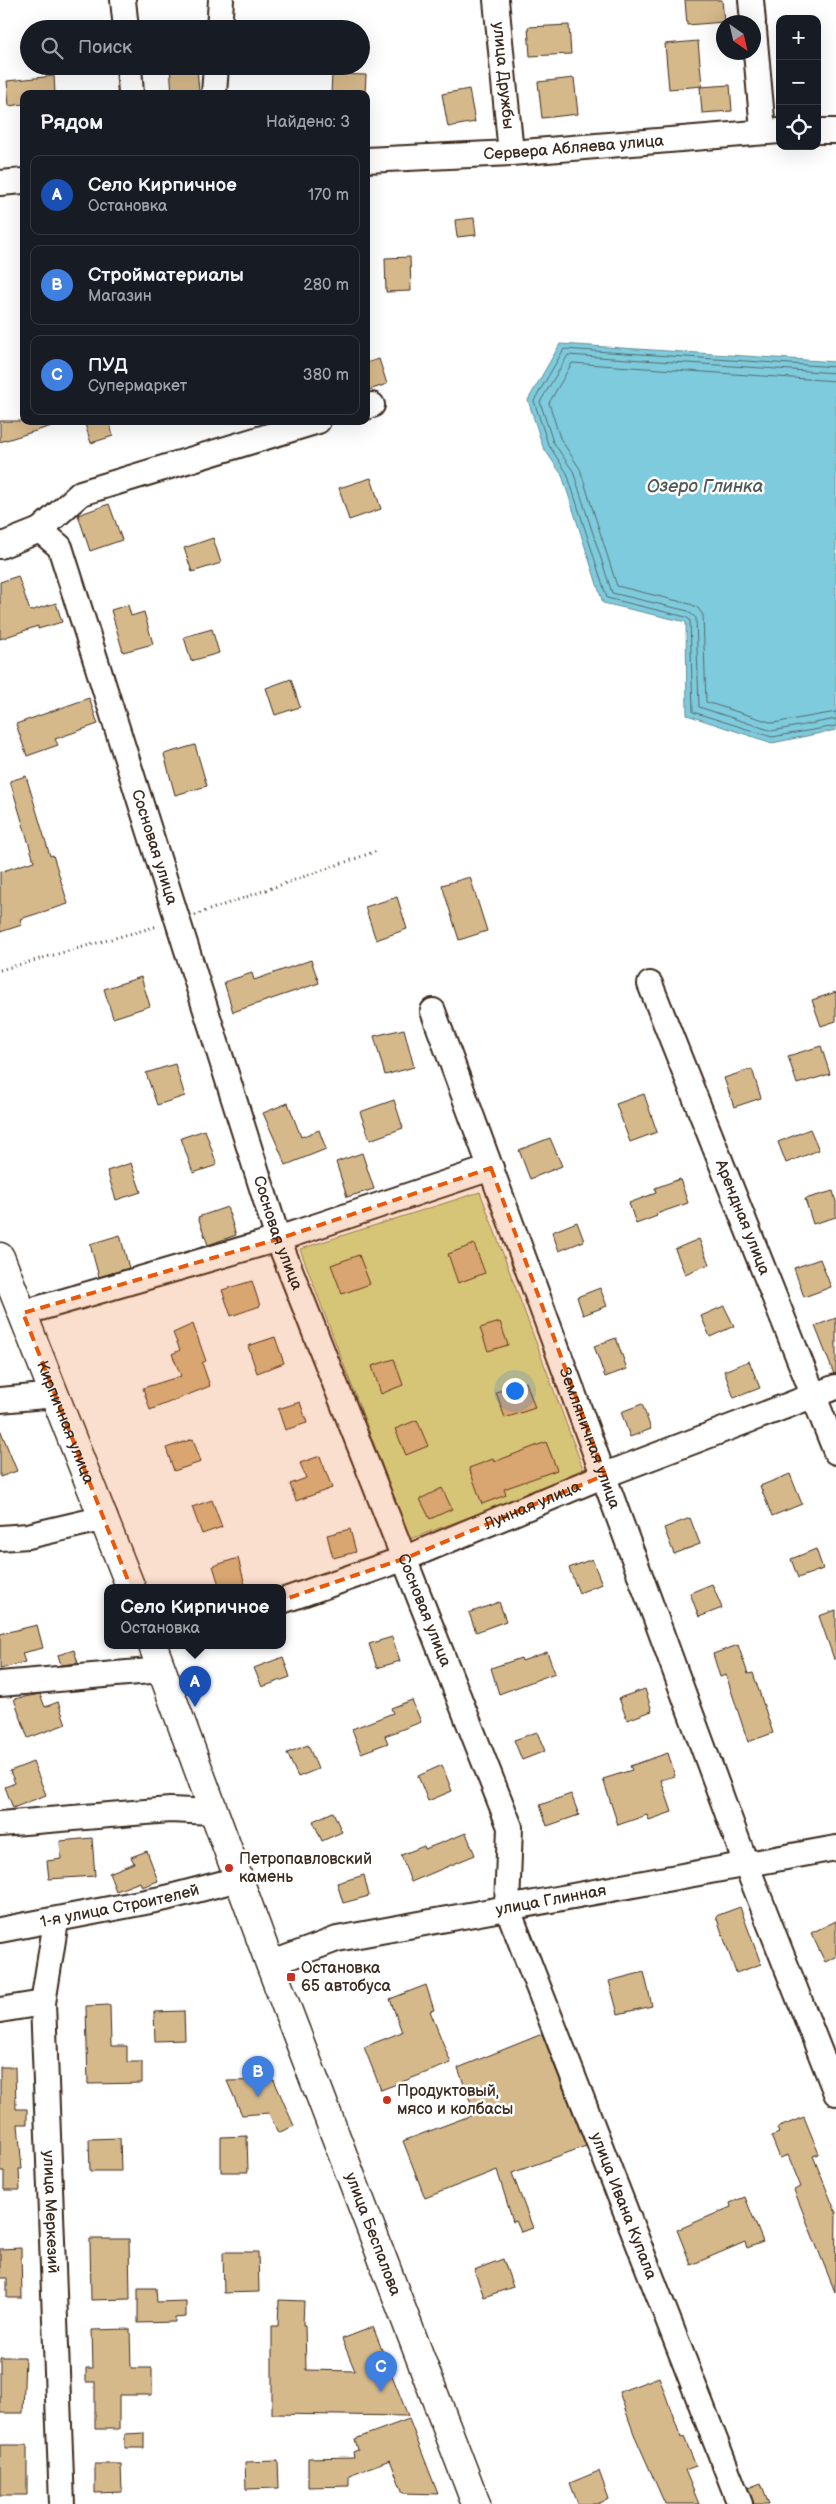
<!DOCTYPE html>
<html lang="ru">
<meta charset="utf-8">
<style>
:root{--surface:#171b24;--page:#242831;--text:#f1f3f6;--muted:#9ea1a6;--line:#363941;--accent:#c8321e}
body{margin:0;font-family:"Balsamiq Sans",sans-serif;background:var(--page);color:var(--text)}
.controls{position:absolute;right:15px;top:15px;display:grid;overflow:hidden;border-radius:10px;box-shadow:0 5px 20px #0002}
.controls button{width:45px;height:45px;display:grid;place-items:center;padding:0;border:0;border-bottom:1px solid var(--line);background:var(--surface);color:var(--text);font:25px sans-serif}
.compass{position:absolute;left:716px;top:15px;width:45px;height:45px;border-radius:50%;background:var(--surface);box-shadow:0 5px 20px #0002;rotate:146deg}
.you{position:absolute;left:514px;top:1390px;width:18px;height:18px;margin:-12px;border:4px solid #fff;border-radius:50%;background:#1a73e8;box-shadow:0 0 0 8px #1a73e833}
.badge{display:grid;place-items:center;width:32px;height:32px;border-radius:50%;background:var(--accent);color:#fff;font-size:16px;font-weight:700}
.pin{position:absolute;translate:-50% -41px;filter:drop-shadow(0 1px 2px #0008)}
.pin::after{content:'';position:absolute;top:26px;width:18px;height:15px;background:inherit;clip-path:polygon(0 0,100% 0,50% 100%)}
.popup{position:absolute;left:104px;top:1584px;width:182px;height:65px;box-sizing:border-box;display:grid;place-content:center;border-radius:10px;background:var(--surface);filter:drop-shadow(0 1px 4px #0005);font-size:16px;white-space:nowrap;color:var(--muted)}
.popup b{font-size:19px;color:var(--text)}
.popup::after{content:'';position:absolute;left:50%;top:100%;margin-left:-10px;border:10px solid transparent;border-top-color:var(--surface)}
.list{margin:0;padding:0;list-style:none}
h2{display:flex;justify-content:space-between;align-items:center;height:65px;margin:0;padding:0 20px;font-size:21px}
h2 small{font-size:16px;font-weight:400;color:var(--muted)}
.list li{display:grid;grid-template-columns:32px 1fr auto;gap:15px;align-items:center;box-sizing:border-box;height:80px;margin:0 10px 10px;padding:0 10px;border:1px solid var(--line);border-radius:10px}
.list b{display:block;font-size:19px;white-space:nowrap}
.list p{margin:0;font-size:16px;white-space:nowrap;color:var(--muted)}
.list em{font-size:16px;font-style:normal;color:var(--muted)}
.icon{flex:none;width:28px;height:28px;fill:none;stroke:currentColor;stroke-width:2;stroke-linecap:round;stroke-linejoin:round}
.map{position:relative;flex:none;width:836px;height:2504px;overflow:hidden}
.search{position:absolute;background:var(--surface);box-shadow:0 5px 20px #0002;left:20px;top:20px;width:350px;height:55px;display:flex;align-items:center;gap:12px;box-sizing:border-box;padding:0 18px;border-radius:28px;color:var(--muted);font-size:19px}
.panel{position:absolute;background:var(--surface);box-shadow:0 5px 20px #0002;left:20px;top:90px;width:350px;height:335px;border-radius:10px}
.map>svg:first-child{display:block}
.green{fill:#d4e093;stroke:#888558}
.water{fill:#7ecbdd;stroke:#638b91}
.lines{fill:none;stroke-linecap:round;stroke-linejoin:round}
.shore{stroke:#566a6a;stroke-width:1}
.building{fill:#d6b98b;stroke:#3b2a1e}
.minor-casing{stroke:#3b2a1e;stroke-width:28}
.major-casing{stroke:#3b2a1e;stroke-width:31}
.path{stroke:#3b2a1e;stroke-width:3;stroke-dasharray:1 4;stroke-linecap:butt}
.minor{stroke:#fff;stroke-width:24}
.major{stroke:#fff;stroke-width:28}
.marked{fill:#e8590c;fill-opacity:0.2;stroke:#e8590c;stroke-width:4;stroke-dasharray:10 6;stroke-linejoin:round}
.poi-dot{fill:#c8321e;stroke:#fff;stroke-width:2}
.labels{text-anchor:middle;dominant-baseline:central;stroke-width:5;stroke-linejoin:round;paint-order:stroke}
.street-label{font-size:16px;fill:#3b2a1e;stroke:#fff}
.poi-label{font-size:16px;fill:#3b2a1e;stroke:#fff;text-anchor:start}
.water-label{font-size:18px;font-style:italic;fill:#4f5a57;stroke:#fff}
</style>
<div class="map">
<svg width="836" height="2504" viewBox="0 0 836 2504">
<rect width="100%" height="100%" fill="#fff"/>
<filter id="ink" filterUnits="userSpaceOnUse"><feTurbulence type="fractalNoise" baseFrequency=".02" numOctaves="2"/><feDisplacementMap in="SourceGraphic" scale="10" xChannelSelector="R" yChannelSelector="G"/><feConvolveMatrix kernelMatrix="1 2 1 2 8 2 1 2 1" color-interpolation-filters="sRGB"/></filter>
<g filter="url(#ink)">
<path class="green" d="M480,1192L585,1474L410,1539L300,1249Z"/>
<path class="water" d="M560,344L836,362V730L772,743L687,715L686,622L603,603L562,475L543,447L528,400Z"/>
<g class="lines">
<path class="shore" d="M836,367L564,349L534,401L548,444L567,473L607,598L686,617L690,620L693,712L772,737L836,726
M836,373L568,355L540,402L553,442L573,471L612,593L688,611L696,618L699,707L772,731L836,719
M836,381L572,363L549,403L560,438L580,469L617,586L690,604L697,607L703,615L706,702L773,723L836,712"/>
</g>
<path class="building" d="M685,0H722L724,22L687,25Z
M569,25L571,54L530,56L528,27Z
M698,41L702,86L669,89L665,44Z
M170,66H197L199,92L172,94Z
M332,74L366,75L365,94H331Z
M54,76L55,94H24V104L9,106L7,81Z
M574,78L578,114L542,118L538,82Z
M730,85L732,111L702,113L700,87Z
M469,89L475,122L448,127L442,94Z
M474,218L476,235L457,237L455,220Z
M410,257L411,291L386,292L385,258Z
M379,359L387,384L366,391V363Z
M0,421H54L55,425L0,442Z
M84,421H109L113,436L91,443Z
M371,478L381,509L349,520L339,488Z
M109,504L122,540L90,551L78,515Z
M213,538L221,563L192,572L184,548Z
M18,576L30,611L56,603L62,622L38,629V626L0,639V582Z
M128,605L131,616L144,612L153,644L123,652L111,610Z
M212,629L219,653L191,661L184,637Z
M291,679L300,707L275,715L266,688Z
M89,698L98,724L55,739L58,745L27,756L16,724Z
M195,745L207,786L175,795L164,754Z
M26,776L50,856L53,855L68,904L20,919L22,925L0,932V872L34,861L10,781Z
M470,877L487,931L459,940L442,885Z
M397,897L407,929L376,940L365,907Z
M311,960L319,983L233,1012L224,982L252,973L254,980Z
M141,977L150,1006L113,1018L104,989Z
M836,992V1021L821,1026L812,1000Z
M404,1029L414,1067L385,1075L374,1036Z
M821,1046L830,1074L797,1084L788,1056Z
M175,1064L185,1096L157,1105L146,1073Z
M752,1069L761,1098L734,1107L724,1078Z
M644,1094L657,1132L630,1142L616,1104Z
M394,1100L403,1128L370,1140L360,1112Z
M288,1103L301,1137L319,1130L326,1149L286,1165L263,1113Z
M810,1129L819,1150L786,1163L778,1142Z
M205,1130L217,1165L193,1173L181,1138Z
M550,1138L562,1166L530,1179L519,1150Z
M362,1153L374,1189L347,1197L336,1162Z
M131,1163L141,1192L116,1200L107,1171Z
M680,1179L688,1203L656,1214L657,1216L636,1224L629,1203L656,1193L655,1188Z
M833,1191L836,1202V1217L813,1224L805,1199Z
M227,1207L236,1235L208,1245L198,1217Z
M577,1222L584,1241L559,1251L552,1232Z
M120,1235L129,1268L99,1277L90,1244Z
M699,1239L709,1264L685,1274L675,1249Z
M474,1244L485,1273L458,1283L448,1254Z
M359,1255L370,1284L342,1294L331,1265Z
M820,1259L831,1287L804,1297L794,1268Z
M252,1281L260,1306L231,1316L222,1290Z
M600,1288L607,1306L583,1315L577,1297Z
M724,1306L734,1326L710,1337L701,1316Z
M836,1318V1374H834L815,1326Z
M500,1322L508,1345L488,1351L480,1328Z
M193,1324L206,1361L202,1363L210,1386L150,1410L143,1388L181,1376L172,1354L180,1350L173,1333Z
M275,1337L284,1363L257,1373L248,1346Z
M616,1338L627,1369L605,1377L594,1346Z
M394,1359L403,1385L381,1394L372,1366Z
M749,1361L760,1388L734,1398L724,1371Z
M526,1382L535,1408L505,1418L496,1392Z
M300,1402L307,1423L285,1430L278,1409Z
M642,1404L651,1429L630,1437L621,1412Z
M417,1420L428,1446L406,1455L395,1429Z
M0,1429L17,1471L0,1477Z
M193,1439L201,1462L174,1471L166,1448Z
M546,1442L557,1470L504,1489L506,1495L482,1504L469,1468L493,1459L494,1462Z
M320,1456L332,1488L296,1501L290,1484L306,1478L300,1463Z
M790,1474L802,1504L772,1516L760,1486Z
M442,1488L452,1509L430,1519L420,1499Z
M212,1500L222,1527L202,1534L192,1507Z
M690,1518L700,1544L674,1554L664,1528Z
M350,1529L356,1552L333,1558L327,1535Z
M816,1549L823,1569L798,1578L791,1559Z
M238,1558L246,1588H220L213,1566Z
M592,1559L602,1584L579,1593L569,1568Z
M712,1584L722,1608L699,1617L690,1593Z
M499,1602L506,1621L476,1632L469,1613Z
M836,1610V1659H834L819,1616Z
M37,1625L43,1648L22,1653L25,1662L0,1669V1634Z
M392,1637L400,1661L377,1668L369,1644Z
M738,1645L748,1674L753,1673L773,1733L748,1742L726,1675L720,1677L713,1654Z
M74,1650L78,1663L61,1665L58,1655Z
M547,1652L555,1673L499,1694L491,1668L521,1658L522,1661Z
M283,1657L290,1677L262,1687L254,1668Z
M645,1689L652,1711L627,1720L619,1698Z
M40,1694L45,1707L58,1702L66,1724L28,1738L14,1699Z
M412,1700L421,1722L385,1736L388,1743L361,1753L352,1729L393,1713L391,1708Z
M537,1732L545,1751L522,1760L514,1740Z
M308,1745L318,1769L298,1777L287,1753Z
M668,1753L675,1776L661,1780L672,1812L649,1820L647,1815L618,1825L603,1779L632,1770L630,1766Z
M33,1762L46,1795L13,1808L5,1787L15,1783L10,1771Z
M442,1765L452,1791L428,1801L418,1776Z
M571,1794L579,1815L547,1826L540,1805Z
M333,1812L342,1832L322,1841L313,1821Z
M466,1833L475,1855L411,1882L401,1855L424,1846L425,1849Z
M92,1838L95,1876L49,1879L47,1861L61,1859L60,1841Z
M147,1851L158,1881L142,1887L140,1882L116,1891L109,1873L134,1863L131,1857Z
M364,1875L369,1896L343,1903L337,1883Z
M740,1907L761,1964L736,1973L716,1916Z
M836,1921V1957L825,1962L811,1933Z
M644,1972L652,2006L618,2014L609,1981Z
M426,1985L434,2010L430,2011L451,2063L381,2090L364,2047L402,2032L390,1999Z
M110,2005L111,2046H127V2062H142V2083L88,2084L86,2006Z
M184,2011L185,2040L155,2041L154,2012Z
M542,2034L586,2146L512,2173L533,2228L521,2232L516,2221L513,2222L497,2170L425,2198L403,2141L475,2114L458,2068Z
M0,2067H15L16,2109H27V2124H18L22,2169H19L20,2190H4V2171H0Z
M274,2080L294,2126L278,2133L269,2113L242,2115L227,2081Z
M804,2117L819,2154L813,2156L836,2213L835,2292L794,2190L801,2187L788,2155L780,2158L771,2136L779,2133L777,2128Z
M247,2136L248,2172H221V2137Z
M120,2138L121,2171H90L89,2139Z
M745,2197L763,2242L747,2248L745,2242L691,2265L677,2230L731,2207L730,2203Z
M90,2239H129L130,2299L91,2300Z
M21,2248L22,2298H7V2278H0V2249Z
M223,2252H258L259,2292L224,2293Z
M503,2259L513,2287L484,2297L474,2270Z
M138,2288H156L157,2302L186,2301V2317L175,2318V2322L138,2323Z
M279,2300L304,2301L303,2325H305L306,2370L355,2371L342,2339L373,2327L408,2416L272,2414V2326H278Z
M130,2329L131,2368H152V2395H119V2429H95V2382H86V2368H93L92,2330Z
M0,2357H25L23,2413H0Z
M659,2377L681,2438L684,2437L696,2466L685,2470L699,2504H665L634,2434L619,2392Z
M409,2419L438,2494L403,2493L390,2460L349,2475V2486L308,2487V2458L354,2457L353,2452L358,2450L355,2439Z
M144,2433V2448H125V2434Z
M0,2445H27V2495H0Z
M278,2461L279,2488L246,2489L245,2462Z
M95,2464H121L122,2492L95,2493Z
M599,2471L609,2499L597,2504H578L570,2483Z
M761,2483L769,2504H754L748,2488Z"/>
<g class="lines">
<g class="minor-casing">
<g id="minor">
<path d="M123,0L126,29"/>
<path id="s1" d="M496,0L511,153"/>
<path d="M751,0L753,22"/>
<path d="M219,29L221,0"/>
<path d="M754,30L763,130"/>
<path d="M129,66L131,94"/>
<path d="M214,94L216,66"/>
<path d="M817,131H836"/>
<path id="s2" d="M366,160L511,153L780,131"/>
<path d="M0,183L24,181"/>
<path d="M366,407L372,405"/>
<path d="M40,530L81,493L318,421"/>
<path id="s3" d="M0,546L40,530L60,547L278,1239L510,1827L507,1907L740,2504"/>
<path id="s4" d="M650,984L836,1452"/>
<path id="s5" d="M433,1011L746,1864L836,2093"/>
<path d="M23,1313L278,1239L491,1168"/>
<path d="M0,1400L56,1395"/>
<path d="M0,1538L28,1536L105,1518"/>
<path id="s6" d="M282,1601L406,1558L605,1475L836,1387"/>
<path d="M0,1684L162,1670"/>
<path d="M0,1824L170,1810L213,1812"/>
<path id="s7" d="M56,1921L43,2003L62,2504"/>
<path id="s8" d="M0,1930L166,1898L239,1879"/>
<path id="s9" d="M270,1964L337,1939L836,1848"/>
<path d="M0,2010L43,2003"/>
</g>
</g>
<g class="major-casing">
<g id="major">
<path id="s10" d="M0,1257L131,1588"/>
<path id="s11" d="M153,1646L270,1964L476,2504"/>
</g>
</g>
<path class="path" d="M195,915L377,851
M0,970L158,926"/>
<use href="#minor" class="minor"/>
<use href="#major" class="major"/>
</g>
</g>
<path class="marked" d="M491,1168L605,1475L406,1558L153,1644L23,1313L278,1239Z"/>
<g class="poi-dot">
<circle cx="229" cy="1868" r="5"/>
<rect x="286" y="1972" width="10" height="10" rx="2.5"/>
<circle cx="387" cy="2100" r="5"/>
</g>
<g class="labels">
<g class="street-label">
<text stroke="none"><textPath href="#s1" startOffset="76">улица Дружбы</textPath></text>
<text stroke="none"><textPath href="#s2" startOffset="208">Сервера Абляева улица</textPath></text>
<text stroke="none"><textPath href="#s3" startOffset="384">Сосновая улица</textPath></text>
<text stroke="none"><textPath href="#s4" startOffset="251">Арендная улица</textPath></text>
<text stroke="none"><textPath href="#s3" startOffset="789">Сосновая улица</textPath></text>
<text stroke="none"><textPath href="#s10" startOffset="178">Кирпичная улица</textPath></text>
<text stroke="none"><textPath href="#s5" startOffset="455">Земляничная улица</textPath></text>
<text stroke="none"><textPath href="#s6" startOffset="268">Лунная улица</textPath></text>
<text stroke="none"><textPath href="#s3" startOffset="1194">Сосновая улица</textPath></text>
<text stroke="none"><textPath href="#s9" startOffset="289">улица Глинная</textPath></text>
<text stroke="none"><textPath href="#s8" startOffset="122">1-я улица Строителей</textPath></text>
<text stroke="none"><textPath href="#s3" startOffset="1828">улица Ивана Купала</textPath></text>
<text stroke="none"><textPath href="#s7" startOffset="292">улица Меркезий</textPath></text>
<text stroke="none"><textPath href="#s11" startOffset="628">улица Беспалова</textPath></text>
</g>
<g class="poi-label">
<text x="239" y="1859">Петропавловский<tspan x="239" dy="18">камень</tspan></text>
<text x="301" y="1968">Остановка<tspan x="301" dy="18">65 автобуса</tspan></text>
<text x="397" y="2091">Продуктовый,<tspan x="397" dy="18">мясо и колбасы</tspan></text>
</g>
<g class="water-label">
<text x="705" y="486">Озеро Глинка</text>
</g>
</g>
</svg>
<div class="controls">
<button>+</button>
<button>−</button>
<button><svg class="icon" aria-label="locate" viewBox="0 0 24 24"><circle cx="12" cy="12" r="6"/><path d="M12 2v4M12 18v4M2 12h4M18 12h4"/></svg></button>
</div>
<svg class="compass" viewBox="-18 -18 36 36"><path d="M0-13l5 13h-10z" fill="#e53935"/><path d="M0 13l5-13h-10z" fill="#9ea1a6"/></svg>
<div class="you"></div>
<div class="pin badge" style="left:195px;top:1707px;background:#1a4fb4">A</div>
<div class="popup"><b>Село Кирпичное</b>Остановка</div>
<div class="pin badge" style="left:258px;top:2097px;background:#3f7fe0">B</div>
<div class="pin badge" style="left:381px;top:2392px;background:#3f7fe0">C</div>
<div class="search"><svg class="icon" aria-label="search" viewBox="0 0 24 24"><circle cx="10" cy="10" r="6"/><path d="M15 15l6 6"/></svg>Поиск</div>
<section class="panel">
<h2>Рядом<small>Найдено: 3</small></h2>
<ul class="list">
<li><span class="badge" style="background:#1a4fb4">A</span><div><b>Село Кирпичное</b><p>Остановка</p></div><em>170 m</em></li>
<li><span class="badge" style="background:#3f7fe0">B</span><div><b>Стройматериалы</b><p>Магазин</p></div><em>280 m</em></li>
<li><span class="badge" style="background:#3f7fe0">C</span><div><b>ПУД</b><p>Супермаркет</p></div><em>380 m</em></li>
</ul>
</section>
</div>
